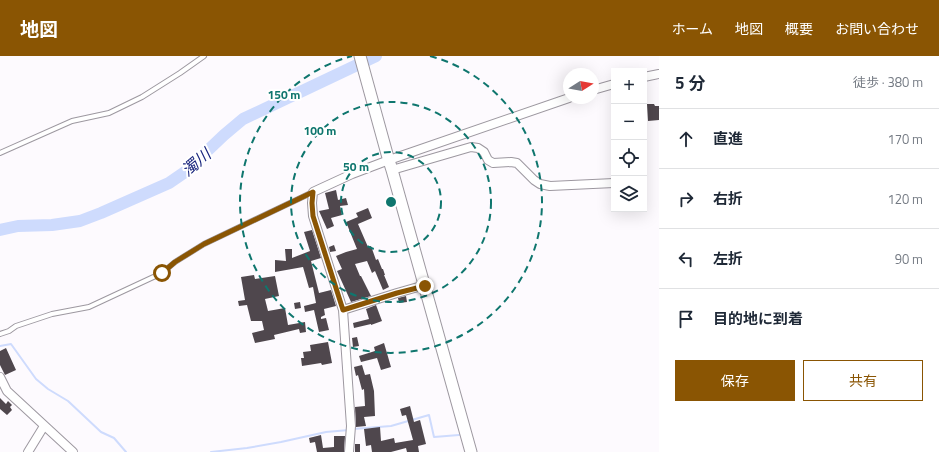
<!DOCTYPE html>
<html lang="ja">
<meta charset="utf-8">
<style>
:root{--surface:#fff;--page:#f2f2f3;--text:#1f2937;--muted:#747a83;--line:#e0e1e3;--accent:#8a5503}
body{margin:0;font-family:"Titillium Web","Noto Sans JP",sans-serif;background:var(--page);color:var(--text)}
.controls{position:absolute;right:12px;top:12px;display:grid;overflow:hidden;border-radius:0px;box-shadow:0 4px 16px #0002}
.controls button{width:36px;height:36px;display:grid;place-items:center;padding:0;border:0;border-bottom:1px solid var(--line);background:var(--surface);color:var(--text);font:20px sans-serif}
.compass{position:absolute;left:563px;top:12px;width:36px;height:36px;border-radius:50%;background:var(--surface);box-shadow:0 4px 16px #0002;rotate:79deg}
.stop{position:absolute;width:12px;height:12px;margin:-9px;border:3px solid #8a5503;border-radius:50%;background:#fff}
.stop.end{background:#8a5503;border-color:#fff;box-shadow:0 1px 4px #0008}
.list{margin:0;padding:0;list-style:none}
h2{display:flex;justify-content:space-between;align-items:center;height:52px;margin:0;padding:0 16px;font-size:17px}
h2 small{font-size:13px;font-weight:400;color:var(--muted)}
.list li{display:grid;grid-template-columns:26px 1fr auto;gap:12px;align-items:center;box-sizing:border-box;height:60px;padding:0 16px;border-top:1px solid var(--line)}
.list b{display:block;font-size:15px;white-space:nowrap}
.list em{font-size:13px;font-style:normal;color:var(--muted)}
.actions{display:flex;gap:8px;padding:12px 16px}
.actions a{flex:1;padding:9px 0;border:1px solid var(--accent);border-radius:0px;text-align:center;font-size:14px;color:var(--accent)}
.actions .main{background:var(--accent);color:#fff}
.icon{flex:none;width:22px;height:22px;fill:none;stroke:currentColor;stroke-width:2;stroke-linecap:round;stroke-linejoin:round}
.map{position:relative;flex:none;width:659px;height:396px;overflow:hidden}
header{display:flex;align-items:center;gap:24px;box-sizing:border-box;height:56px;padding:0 20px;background:var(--accent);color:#fff}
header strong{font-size:19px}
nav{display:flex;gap:22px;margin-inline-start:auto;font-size:14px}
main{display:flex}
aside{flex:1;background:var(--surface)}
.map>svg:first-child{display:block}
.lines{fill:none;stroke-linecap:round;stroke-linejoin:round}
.stream{stroke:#cedbfd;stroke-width:2}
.river{stroke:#cedbfd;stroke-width:12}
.building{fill:#4f474d}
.lane-casing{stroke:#9d98a0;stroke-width:6}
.street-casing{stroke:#9d98a0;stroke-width:10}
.secondary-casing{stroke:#9d98a0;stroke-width:13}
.lane{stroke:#fff;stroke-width:4}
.street{stroke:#fff;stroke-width:8}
.secondary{stroke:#fff;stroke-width:11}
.route{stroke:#8a5503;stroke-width:5}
.ring{fill:none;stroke:#0f766e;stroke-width:2;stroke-dasharray:7 5}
.labels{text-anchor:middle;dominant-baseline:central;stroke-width:4;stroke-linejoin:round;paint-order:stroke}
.water-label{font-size:16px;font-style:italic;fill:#131f7a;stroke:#fff}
.centre{fill:#0f766e;stroke:#fff;stroke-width:2}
.ring-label{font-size:12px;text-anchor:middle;font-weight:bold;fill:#0f766e;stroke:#fff;stroke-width:4;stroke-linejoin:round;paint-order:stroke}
</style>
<header>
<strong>地図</strong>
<nav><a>ホーム</a><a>地図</a><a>概要</a><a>お問い合わせ</a></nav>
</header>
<main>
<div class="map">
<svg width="659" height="396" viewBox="0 0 659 396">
<rect width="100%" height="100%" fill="#fdfafe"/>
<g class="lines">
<path class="stream" d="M0,290L11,288L36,323L48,333L68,345L101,376L114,382L126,396
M353,373L391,370L429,359L434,381L459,379
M211,396L247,392L281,386L326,376L349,374"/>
<path class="river" d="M0,174L18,170L52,169L80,165L101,157L169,127L185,116L224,79L243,63L376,0"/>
</g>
<path class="building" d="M647,48H654L655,50H659V64L648,65Z
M336,134L338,144L346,142L348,149L340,150L342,159L331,162L334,170L327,173L319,155L329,153L325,137Z
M368,152L372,162L358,168L368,191L371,190L376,204L378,203L382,213H383L385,219H384L389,231L383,234L375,215L372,217L367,205L355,208L360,220H361L371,240L351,246L337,215L342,213L336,200L346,196L357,193L346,166L358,161L356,157Z
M312,174L321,202L311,205L319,237L331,234L336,250L324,253L325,259L321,261V263L326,262L329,274L319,276L314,254L305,256L304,250L316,247L313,231L309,232L303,211L275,216V204L286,205L285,193H292V202L310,195L304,176Z
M334,189L336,195L330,196L329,191Z
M254,219L255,223L275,220L279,240L265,243L268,255L285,252L288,269L305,266L306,276L300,277L299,273L274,279L275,283L255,287L252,277L264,274L262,265H251L247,249L239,250L238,245L245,244L241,221Z
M406,240L407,246L399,247L398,242Z
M300,246L301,252L295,253L294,247Z
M376,249L382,265L371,269V268L354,272L353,267L369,263L366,253Z
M357,281L359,290L353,291L352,282Z
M328,286L332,307L322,309L321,307L302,310L301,302H304L303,296L311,295L310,289Z
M384,287L391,311L381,314L377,302L361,306L359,300L375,295L374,291Z
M6,292L16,314L5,319L0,309V295Z
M362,309L365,319L370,318L374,335L375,360L364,361L366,370L356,371L355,351L365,350L364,333L362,334L358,319L356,320L354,311Z
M0,342L6,348L8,345L12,349L10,351L12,354L7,359L0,353Z
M410,350L414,366L420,364L426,388L418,390L419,396H407L406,392L391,396H372L371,389L366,390L364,373L380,371L381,385L394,382L395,387L413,384L406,359L402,360L400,353Z
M321,379L323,392L334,391V380H345L344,396H317L315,386L310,387L309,382Z
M355,388H360V396H355Z"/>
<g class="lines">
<g class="lane-casing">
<path id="lane" d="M0,97L72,65L109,57L142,41L180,17L204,0
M0,278L9,275L16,270L52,258L89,251L162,217L175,206L204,188L313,136"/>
</g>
<g class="street-casing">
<path id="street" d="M644,21L659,18
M593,34L614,28
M392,114L471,91L478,92L484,96L488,104L493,107L511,106L517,107L534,124L540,128L550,130L614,127
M343,254L397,237L425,229
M0,321L7,335L73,396
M28,396L44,370
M349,396L351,370L343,254L313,160L312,147L313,136L352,118L389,104L569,42"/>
</g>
<g class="secondary-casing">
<path id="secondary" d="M360,0L387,98L392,114L471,396"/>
</g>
<use href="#lane" class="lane"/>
<use href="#street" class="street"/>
<use href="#secondary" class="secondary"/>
</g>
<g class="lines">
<path class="route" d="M162,217L175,206L204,188L313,136L312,147L313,160L343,254L397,237L425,230"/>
</g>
<g class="ring">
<circle cx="391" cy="146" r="50"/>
<circle cx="391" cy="146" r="100"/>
<path d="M430 0A151 151 0 1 1 352 0"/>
</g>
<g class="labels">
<g class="water-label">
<text transform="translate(196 106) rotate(-40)">濁川</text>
</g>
</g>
<circle cx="391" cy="146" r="6" class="centre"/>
<g class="ring-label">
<text x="284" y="43">150 m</text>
<text x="320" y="79">100 m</text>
<text x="356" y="115">50 m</text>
</g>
</svg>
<div class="controls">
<button>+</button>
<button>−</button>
<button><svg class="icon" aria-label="locate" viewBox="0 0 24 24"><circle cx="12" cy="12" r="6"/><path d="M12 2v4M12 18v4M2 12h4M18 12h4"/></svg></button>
<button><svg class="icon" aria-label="layers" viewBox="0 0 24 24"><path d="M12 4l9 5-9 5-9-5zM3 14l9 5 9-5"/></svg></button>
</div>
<svg class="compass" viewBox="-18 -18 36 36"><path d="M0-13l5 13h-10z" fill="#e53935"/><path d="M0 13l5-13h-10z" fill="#747a83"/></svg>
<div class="stop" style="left:162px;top:217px"></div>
<div class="stop end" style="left:425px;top:230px"></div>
</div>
<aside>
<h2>5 分<small>徒歩 · 380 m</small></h2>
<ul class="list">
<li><svg class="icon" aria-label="ahead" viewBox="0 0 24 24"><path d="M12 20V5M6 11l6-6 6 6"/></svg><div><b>直進</b></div><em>170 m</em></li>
<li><svg class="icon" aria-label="right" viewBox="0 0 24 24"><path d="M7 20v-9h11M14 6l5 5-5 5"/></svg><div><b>右折</b></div><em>120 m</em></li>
<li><svg class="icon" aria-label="left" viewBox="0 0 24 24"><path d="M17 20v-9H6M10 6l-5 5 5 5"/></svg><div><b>左折</b></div><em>90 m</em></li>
<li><svg class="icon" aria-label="arrive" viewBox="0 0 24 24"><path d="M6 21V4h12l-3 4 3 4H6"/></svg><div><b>目的地に到着</b></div></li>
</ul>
<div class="actions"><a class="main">保存</a><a>共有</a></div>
</aside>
</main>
